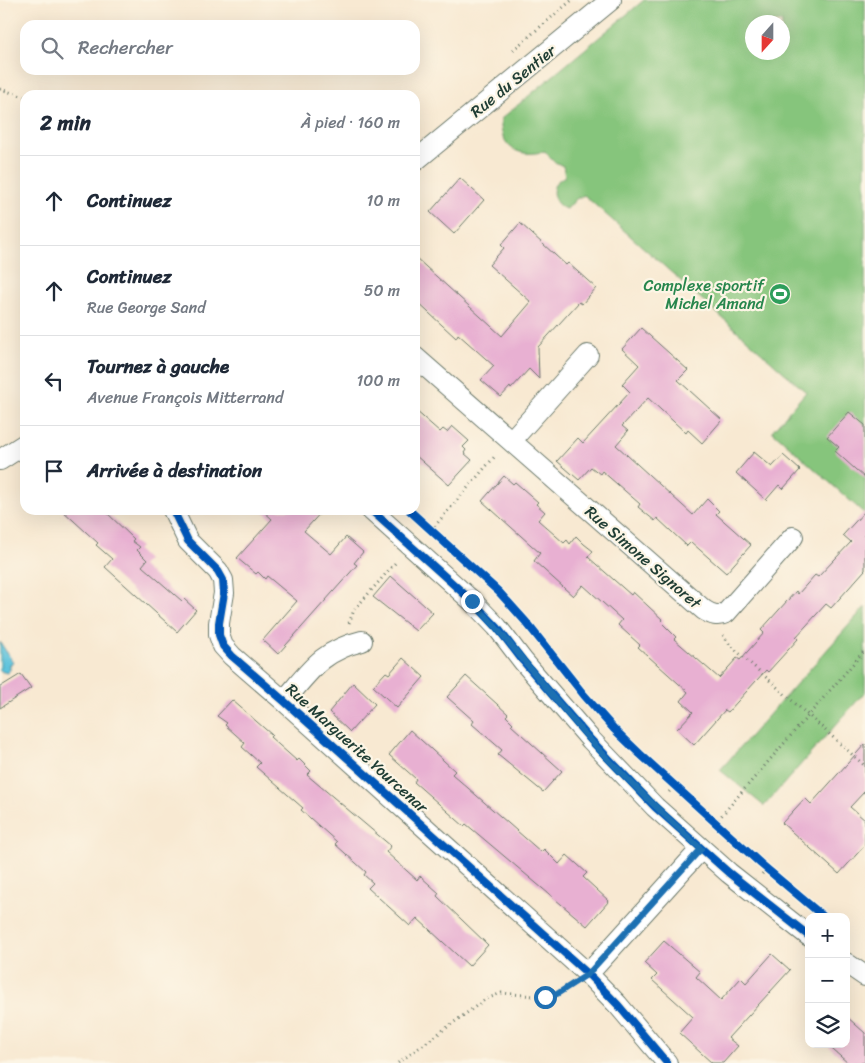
<!DOCTYPE html>
<html lang="fr">
<meta charset="utf-8">
<style>
:root{--surface:#fff;--page:#f6f6f7;--text:#1f2937;--muted:#747a83;--line:#e0e1e3}
body{margin:0;font-family:Sriracha,sans-serif;background:var(--page);color:var(--text)}
.controls{position:absolute;right:15px;bottom:15px;display:grid;overflow:hidden;border-radius:10px;box-shadow:0 5px 20px #0002}
.controls button{width:45px;height:45px;display:grid;place-items:center;padding:0;border:0;border-bottom:1px solid var(--line);background:var(--surface);color:var(--text);font:25px sans-serif}
.compass{position:absolute;left:745px;top:15px;width:45px;height:45px;border-radius:50%;background:var(--surface);box-shadow:0 5px 20px #0002;rotate:201deg}
.stop{position:absolute;width:15px;height:15px;margin:-11px;border:4px solid #1f6fb2;border-radius:50%;background:#fff}
.stop.end{background:#1f6fb2;border-color:#fff;box-shadow:0 1px 5px #0008}
.list{margin:0;padding:0;list-style:none}
h2{display:flex;justify-content:space-between;align-items:center;height:65px;margin:0;padding:0 20px;font-size:21px}
h2 small{font-size:16px;font-weight:400;color:var(--muted)}
.list li{display:grid;grid-template-columns:32px 1fr auto;gap:15px;align-items:center;box-sizing:border-box;height:90px;padding:0 20px;border-top:1px solid var(--line)}
.list b{display:block;font-size:19px;white-space:nowrap}
.list p{margin:0;font-size:16px;white-space:nowrap;color:var(--muted)}
.list em{font-size:16px;font-style:normal;color:var(--muted)}
.icon{flex:none;width:28px;height:28px;fill:none;stroke:currentColor;stroke-width:2;stroke-linecap:round;stroke-linejoin:round}
.map{position:relative;flex:none;width:865px;height:1063px;overflow:hidden}
.search{position:absolute;background:var(--surface);box-shadow:0 5px 20px #0002;left:20px;top:20px;width:400px;height:55px;display:flex;align-items:center;gap:12px;box-sizing:border-box;padding:0 18px;border-radius:15px;color:var(--muted);font-size:19px}
.panel{position:absolute;background:var(--surface);box-shadow:0 5px 20px #0002;left:20px;top:90px;width:400px;height:425px;border-radius:15px}
.map>svg:first-child{display:block}
.green{fill:#86c57c;stroke:#528158;fill-rule:evenodd}
.water{fill:#5ec3dc;stroke:#3e8088}
.building{fill:#e8b0d2}
.lines{fill:none;stroke-linecap:round;stroke-linejoin:round}
.minor-casing{stroke:#6b796b;stroke-width:22}
.path{stroke:#6b796b;stroke-width:3;stroke-dasharray:1 4;stroke-linecap:butt}
.minor{stroke:#fff;stroke-width:20}
.cycleway-casing{stroke:#fcf5e5;stroke-width:11}
.cycleway{stroke:#0057b8;stroke-width:8}
.route{stroke:#1f6fb2;stroke-width:6}
.labels{text-anchor:middle;dominant-baseline:central;stroke-width:4.5;stroke-linejoin:round;paint-order:stroke}
.street-label{font-size:16px;fill:#1f3d34;stroke:#fcf5e5}
.leisure-label{font-size:16px;fill:#27864d;stroke:#fcf5e5;text-anchor:end}
</style>
<div class="map">
<svg width="865" height="1063" viewBox="0 0 865 1063">
<rect width="100%" height="100%" fill="#fcf5e5"/>
<filter id="ink" filterUnits="userSpaceOnUse"><feTurbulence type="fractalNoise" baseFrequency=".02" numOctaves="2"/><feDisplacementMap in="SourceGraphic" scale="10" xChannelSelector="R" yChannelSelector="G"/><feConvolveMatrix kernelMatrix="1 2 1 2 8 2 1 2 1" color-interpolation-filters="sRGB"/></filter>
<filter id="wash" filterUnits="userSpaceOnUse"><feTurbulence type="fractalNoise" baseFrequency=".0096" numOctaves="4" result="noise"/><feDisplacementMap in="SourceGraphic" scale="20" xChannelSelector="R" yChannelSelector="G"/><feGaussianBlur stdDeviation="1.12" result="paint"/><feColorMatrix in="noise" values="0 0 0 0 0 0 0 0 0 0 0 0 0 0 0 0 0 1.4 0 .05"/><feComposite in="paint" operator="in"/></filter>
<g filter="url(#wash)">
<rect width="100%" height="100%" fill="#f8e9d2"/>
<path class="green" d="M644,0H865V514L772,431L806,392L584,195L576,199L567,209C556,207 549,193 556,183C558,180 562,178 565,176L563,166L553,161L545,151C519,159 499,147 501,119ZM752,22H782V52H752Z
M865,607V692L764,806L720,770Z"/>
<path class="water" d="M0,642L13,662L10,665V670L7,673L0,671Z"/>
<g id="blocks">
<path class="building" d="M460,178L484,200L454,234L430,212Z
M520,223L566,265L568,263L596,288L582,304L579,302L538,347L539,379L529,369L511,389L510,387L501,397L481,380L494,366L458,334L456,338L415,300V257L502,336L531,302L489,265L504,248L501,245Z
M641,328L688,370L678,380L722,420L702,443L688,430L686,433L648,398L622,426L628,431L616,445L693,515L707,499L719,511L716,514L751,545L726,573L691,542L687,546L657,518L655,521L638,507L640,504L602,471L600,474L591,467L579,480L557,461L578,438L583,443L630,392L622,384L639,365L622,349Z
M415,410L440,432L443,429L447,432L452,426L469,441L463,447L466,450L464,453L472,460L449,485L415,455Z
M849,412L865,425V478L835,451L839,447L827,437Z
M754,452L772,467L783,455L800,470L783,489L779,485L766,500L736,473Z
M504,476L513,484L515,482L538,502L536,504L545,512L538,520L564,543L567,540L570,544L576,536L584,544L593,551L588,557L631,595L633,592L663,620L661,622L676,637L674,639L719,678L737,658L740,660L764,633L761,630L796,591L798,594L815,575L818,577L851,542L843,535L865,511V570L831,608L826,604L796,637L798,639L768,672L766,670L728,712L725,710L694,745L677,729L693,712L681,701L688,692L638,647L640,645L618,625L622,620L583,585L573,596L534,561L540,553L482,501Z
M62,510H104L134,539L132,541L140,547L137,550L147,560L142,566L182,601L184,599L196,610L177,632L105,567L112,559L96,545L98,543Z
M262,510H323L304,531L331,554L346,537L363,552L354,563L357,565L278,654L263,640L297,601L267,576L265,579L258,572L256,574L237,558L272,519Z
M391,576L433,613L416,631L373,597Z
M403,658L424,677L397,708L373,686L386,672L389,674Z
M21,674L31,688L0,708V687Z
M466,676L508,714L506,716L513,723L511,725L562,771L543,792L498,755L502,750L472,724L474,721L447,697Z
M353,683L375,704L350,732L329,712Z
M232,700L272,735L270,737L297,761L299,759L311,771L307,775L391,846L386,852L417,880L420,876L439,893L437,896L488,945L469,966L417,918L410,926L368,888L373,883L364,875L366,872L335,844L337,842L301,810L303,808L256,767L260,763L242,747L245,743L225,725L227,723L217,716Z
M410,730L455,771L452,774L541,852L544,849L559,864L567,855L587,873L583,877L609,901L587,926L466,824L464,826L414,782L416,779L389,755Z
M865,744V791L850,807L865,820V845L839,874L782,823L805,798L811,804Z
M664,941L700,972L696,977L721,1000L741,978L746,983L772,954L790,970L728,1038L738,1046L723,1063H712L679,1033L693,1017L652,980L657,975L644,963Z
M846,1016L865,1033V1063H848L826,1044H846Z"/>
</g>
</g>
<g filter="url(#ink)">
<use href="#blocks" fill-opacity="0" stroke="#6b796b" stroke-width="1"/>
<g class="lines">
<g class="minor-casing">
<path id="minor" d="M415,161L611,0
M415,357L704,610C712,615 718,617 726,613L793,537
M511,441L588,355
M0,460L25,444
M173,510L188,541L218,571L223,580L224,593L219,623V635L223,646L232,656L284,701L588,974L618,1005L667,1063
M371,510L472,601L497,627L523,661L591,740L655,807L729,873L809,936
M284,701C310,671 321,651 362,641
M846,963L865,976
M588,974L701,849"/>
</g>
<path class="path" d="M513,50L572,0
M0,89L25,97
M428,534L496,455
M349,623L354,610L397,561
M723,635L730,645L865,766
M669,792L675,785
M715,823L865,650
M762,874L767,868
M398,1063L486,999L502,993L545,997L557,994L571,985"/>
<use href="#minor" class="minor"/>
<g class="cycleway-casing">
<path id="cycleway" d="M173,510L188,541L218,571L223,580L224,593L219,623V635L223,646L232,656L284,701L588,974L618,1005L667,1063
M371,510L472,601L497,627L523,661L591,740L655,807L729,873L809,936
M409,510L499,592L526,622L584,695L614,729L640,754L761,864L824,917"/>
</g>
<use href="#cycleway" class="cycleway"/>
</g>
</g>
<g class="lines" filter="url(#ink)">
<path class="route" d="M472,601C514,645 550,695 590,740C625,778 663,814 701,849L588,974L557,994L545,997"/>
</g>
<defs>
<g id="stadium-disc" transform="scale(1.125)"><circle r="9.5" fill="#2e9e5b" stroke="#fcf5e5"/><path d="M0-5a6.5 5 0 1 0 0 10a6.5 5 0 1 0 0-10ZM-3.5-1.8h7v3.6h-7Z" fill="#fff"/></g>
</defs>
<g fill-rule="evenodd">
<use href="#stadium-disc" x="780" y="294"/>
</g>
<g class="labels">
<g class="street-label">
<text transform="translate(513 81) rotate(-39)">Rue du Sentier</text>
<text transform="translate(643 557) rotate(41)">Rue Simone Signoret</text>
<text transform="translate(357 748) rotate(42)">Rue Marguerite Yourcenar</text>
</g>
<g class="leisure-label">
<text x="764" y="285">Complexe sportif<tspan x="764" dy="18">Michel Amand</tspan></text>
</g>
</g>
</svg>
<div class="controls">
<button>+</button>
<button>−</button>
<button><svg class="icon" aria-label="layers" viewBox="0 0 24 24"><path d="M12 4l9 5-9 5-9-5zM3 14l9 5 9-5"/></svg></button>
</div>
<svg class="compass" viewBox="-18 -18 36 36"><path d="M0-13l5 13h-10z" fill="#e53935"/><path d="M0 13l5-13h-10z" fill="#747a83"/></svg>
<div class="stop" style="left:545px;top:997px"></div>
<div class="stop end" style="left:472px;top:601px"></div>
<div class="search"><svg class="icon" aria-label="search" viewBox="0 0 24 24"><circle cx="10" cy="10" r="6"/><path d="M15 15l6 6"/></svg>Rechercher</div>
<section class="panel">
<h2>2 min<small>À pied · 160 m</small></h2>
<ul class="list">
<li><svg class="icon" aria-label="ahead" viewBox="0 0 24 24"><path d="M12 20V5M6 11l6-6 6 6"/></svg><div><b>Continuez</b></div><em>10 m</em></li>
<li><svg class="icon" aria-label="ahead" viewBox="0 0 24 24"><path d="M12 20V5M6 11l6-6 6 6"/></svg><div><b>Continuez</b><p>Rue George Sand</p></div><em>50 m</em></li>
<li><svg class="icon" aria-label="left" viewBox="0 0 24 24"><path d="M17 20v-9H6M10 6l-5 5 5 5"/></svg><div><b>Tournez à gauche</b><p>Avenue François Mitterrand</p></div><em>100 m</em></li>
<li><svg class="icon" aria-label="arrive" viewBox="0 0 24 24"><path d="M6 21V4h12l-3 4 3 4H6"/></svg><div><b>Arrivée à destination</b></div></li>
</ul>
</section>
</div>
